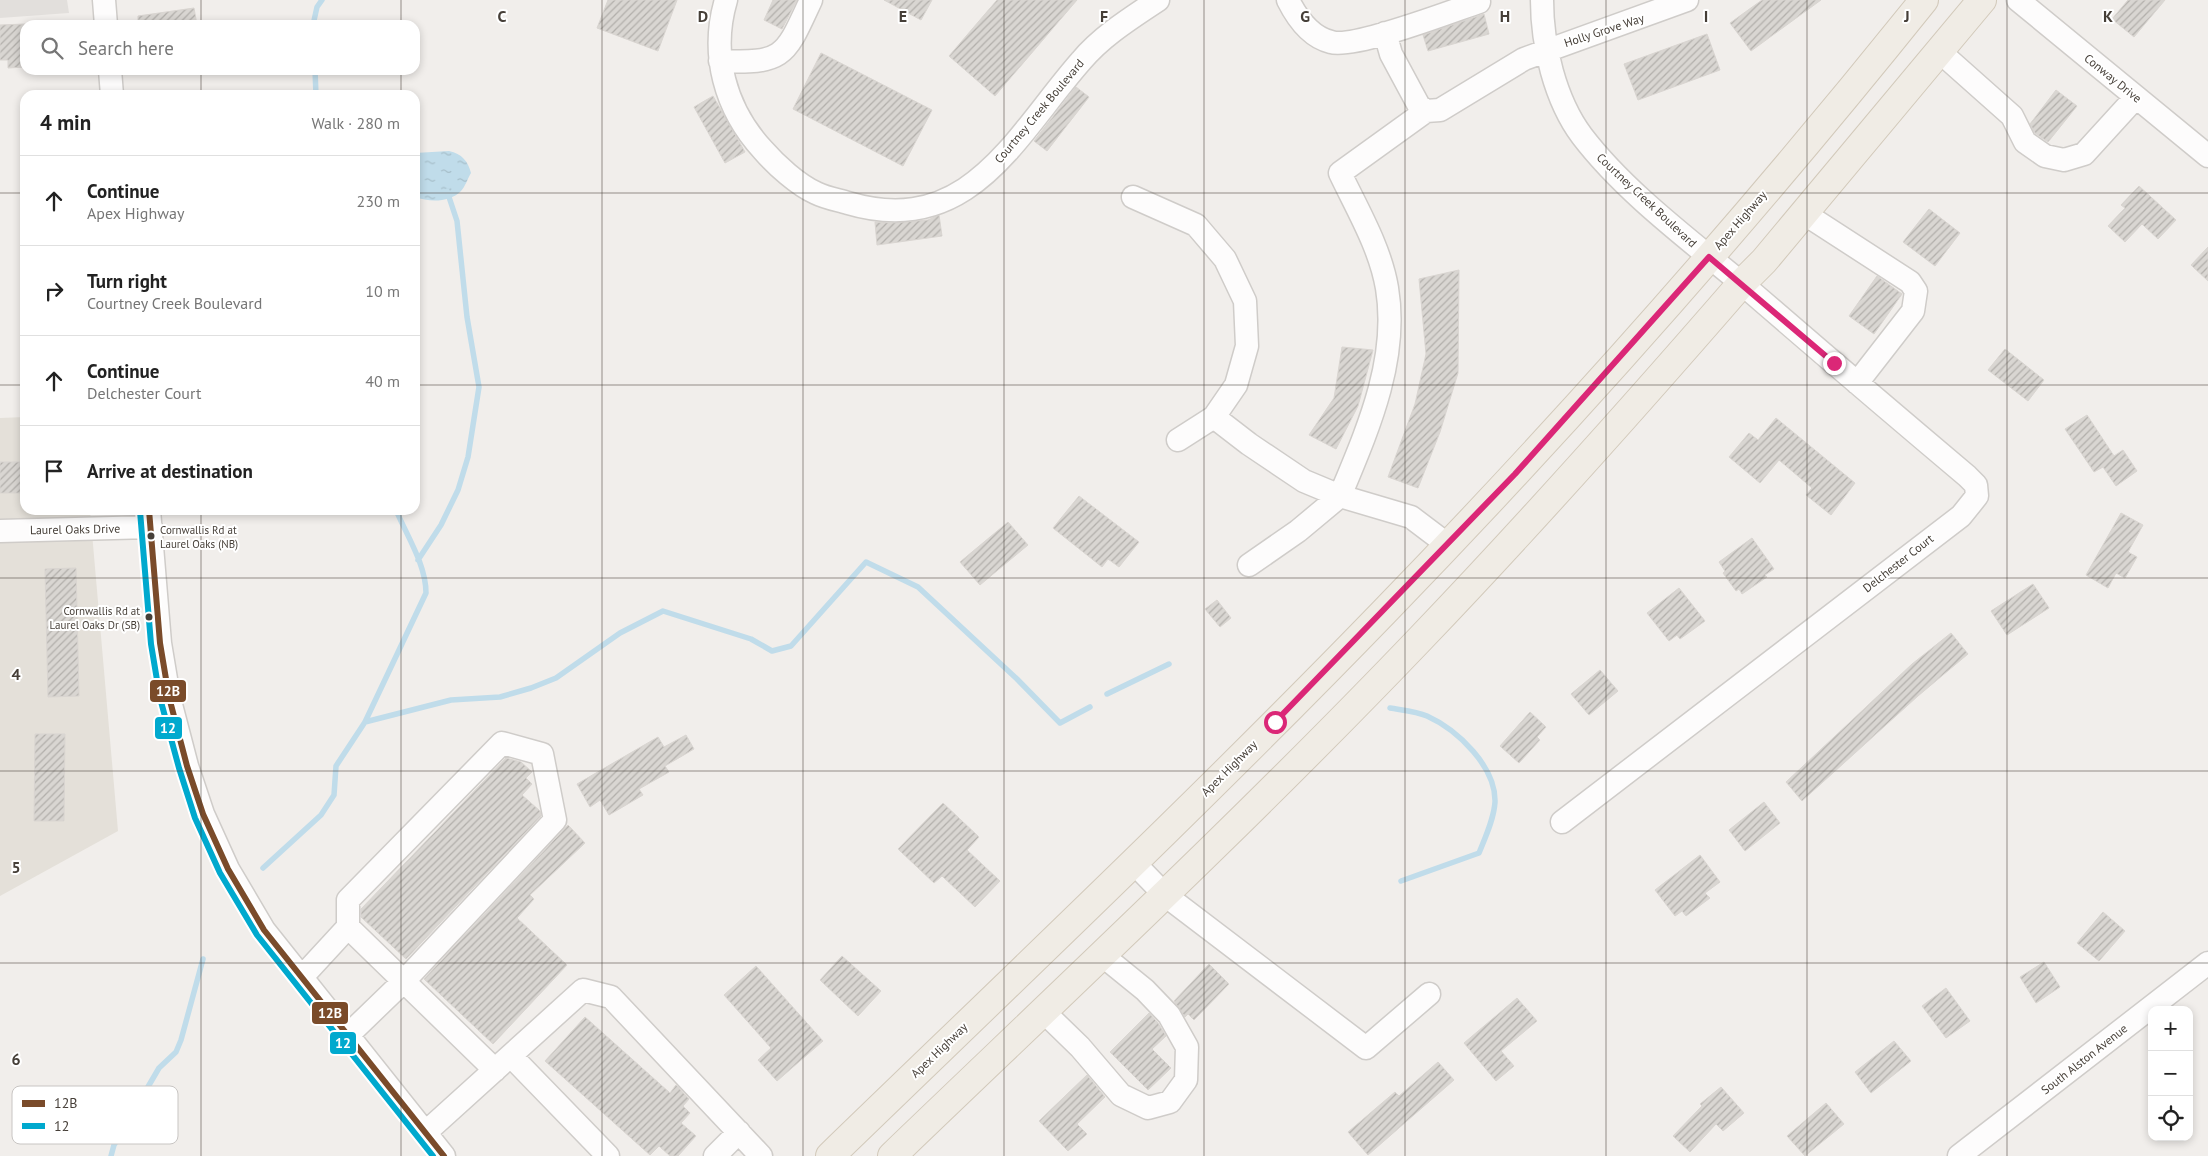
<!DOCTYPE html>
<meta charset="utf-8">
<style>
:root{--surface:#fff;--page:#f6f6f6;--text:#222;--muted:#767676;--line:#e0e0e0}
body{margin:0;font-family:"PT Sans",sans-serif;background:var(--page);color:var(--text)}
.controls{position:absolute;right:15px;bottom:15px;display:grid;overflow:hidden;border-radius:10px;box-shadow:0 2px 8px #0003}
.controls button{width:45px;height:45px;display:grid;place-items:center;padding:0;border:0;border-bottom:1px solid var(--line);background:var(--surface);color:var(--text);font:25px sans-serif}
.stop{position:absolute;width:15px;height:15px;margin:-11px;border:4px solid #db2777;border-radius:50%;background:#fff}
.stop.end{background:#db2777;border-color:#fff;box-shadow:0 1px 5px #0008}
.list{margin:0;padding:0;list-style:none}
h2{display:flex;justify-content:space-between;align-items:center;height:65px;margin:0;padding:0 20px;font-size:21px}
h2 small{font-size:16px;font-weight:400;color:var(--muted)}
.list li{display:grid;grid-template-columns:32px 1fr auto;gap:15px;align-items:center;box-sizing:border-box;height:90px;padding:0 20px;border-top:1px solid var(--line)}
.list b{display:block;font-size:19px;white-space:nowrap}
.list p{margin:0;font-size:16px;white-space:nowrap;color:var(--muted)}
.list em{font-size:16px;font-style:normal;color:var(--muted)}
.icon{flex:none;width:28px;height:28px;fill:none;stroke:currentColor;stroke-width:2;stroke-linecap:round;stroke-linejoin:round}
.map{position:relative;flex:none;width:2208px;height:1156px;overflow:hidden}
.search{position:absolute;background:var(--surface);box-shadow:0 2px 8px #0003;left:20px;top:20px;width:400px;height:55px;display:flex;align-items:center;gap:12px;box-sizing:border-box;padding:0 18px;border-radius:15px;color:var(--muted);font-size:19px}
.panel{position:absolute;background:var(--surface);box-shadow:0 2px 8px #0003;left:20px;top:90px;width:400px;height:425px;border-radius:15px}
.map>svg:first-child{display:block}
.residential{fill:#e4e0d9}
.parking{fill:#e2dfdc}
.water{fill:url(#water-ripples)}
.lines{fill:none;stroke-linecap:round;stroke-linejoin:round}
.stream{stroke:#c0dcea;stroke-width:5.5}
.building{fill:url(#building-hatch);stroke:#d9d5d1}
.minor-casing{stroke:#cfccc9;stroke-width:25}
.major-casing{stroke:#d2c9ba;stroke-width:30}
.minor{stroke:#fdfcfc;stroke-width:22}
.major{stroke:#f0ece5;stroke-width:28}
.bus-1-casing{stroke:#fff;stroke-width:10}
.bus-2-casing{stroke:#fff;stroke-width:10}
.bus-1{stroke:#7a4b2a;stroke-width:6}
.bus-2{stroke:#00a9ce;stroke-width:6}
.route{stroke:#db2777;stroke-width:6}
.grid{fill:none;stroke:#463f38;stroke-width:1;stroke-opacity:0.55}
.bus-dot{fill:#463f38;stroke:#fff;stroke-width:2}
.labels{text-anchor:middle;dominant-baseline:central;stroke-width:4;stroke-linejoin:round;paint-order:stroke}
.bus-label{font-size:11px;fill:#463f38;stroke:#fff;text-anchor:start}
.street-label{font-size:12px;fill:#463f38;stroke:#fff}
.key{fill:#fff;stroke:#c8c5c3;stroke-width:1}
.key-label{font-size:14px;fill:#463f38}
.grid-label{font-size:16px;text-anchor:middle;font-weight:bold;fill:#463f38;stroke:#fff;stroke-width:4;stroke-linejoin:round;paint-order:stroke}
.line-badge{stroke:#fff;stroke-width:2}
.badge-label{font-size:14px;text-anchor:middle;font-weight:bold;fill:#fff}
</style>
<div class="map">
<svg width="2208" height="1156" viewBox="0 0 2208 1156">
<defs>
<pattern id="water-ripples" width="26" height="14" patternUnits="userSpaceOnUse" patternTransform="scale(1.25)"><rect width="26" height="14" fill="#c0dcea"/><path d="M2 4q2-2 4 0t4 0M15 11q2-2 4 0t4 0" fill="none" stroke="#a6bec9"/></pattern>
<pattern id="building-hatch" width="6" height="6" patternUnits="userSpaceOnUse" patternTransform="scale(1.25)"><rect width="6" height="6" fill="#d9d6d2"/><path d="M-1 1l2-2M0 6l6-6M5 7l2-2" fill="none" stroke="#b2afab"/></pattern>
</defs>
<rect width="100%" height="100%" fill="#f1eeeb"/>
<path class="residential" d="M25,417V510H90L118,831L0,896V418Z"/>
<path class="parking" d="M0,0H67L69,13L0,18Z"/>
<path class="water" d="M449,151C462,154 468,161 471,173C468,178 465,187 461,191C449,203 429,202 415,197V153Z"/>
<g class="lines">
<path class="stream" d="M313,25L317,7L322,0
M315,70L316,95
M418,560L441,525L458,490L468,457L479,387L467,317L457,221L447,191
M1107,694L1169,664
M1390,708C1401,710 1416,711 1427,716C1458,730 1496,767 1495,802C1494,819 1485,838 1479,853L1401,881
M365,722L451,700L500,697L531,688L556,678L620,633L663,611L751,639L772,651L791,646L866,562L918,587L1017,679L1060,723L1090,707
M263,868L321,815L334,795L336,766L365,722L426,593C426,565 407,536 396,510
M111,1156L114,1145L159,1068L176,1052L181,1040L203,959"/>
</g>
<path class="building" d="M608,0H677L658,51L597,28Z
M773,0H797L782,29L764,20Z
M884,0H932L921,20Z
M997,0H1077L995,96L949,56Z
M1762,0H1821L1751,51L1730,23Z
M2128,0H2165L2134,37L2112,19Z
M194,8L197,25H138V16Z
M1484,14L1489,34L1428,51L1423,35Z
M25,24V67L8,68V60H0V25Z
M1707,34L1720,70L1638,100L1624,64Z
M821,53L932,110L903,166L793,109Z
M1076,87L1089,97L1047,151L1034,141Z
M2056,90L2077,106L2048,142L2035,133L2030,124Z
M713,96L745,152L725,163L694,107Z
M2139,186L2176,220L2158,239L2142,224L2125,242L2108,226L2125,208L2121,205Z
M1929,209L1960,233L1935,266L1903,242Z
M939,215L942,236L877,245L875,222L891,223L928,220Z
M2208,247V281L2191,265Z
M1459,270L1458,373L1440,432L1418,488L1388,477L1415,404L1426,354L1419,279Z
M1877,276L1902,294L1874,334L1849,316Z
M1342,347L1373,350L1358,406L1336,449L1309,435L1334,398Z
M2005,349L2044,380L2028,401L1988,370Z
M2087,415L2114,456L2123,450L2137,471L2116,486L2103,467L2094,472L2065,429Z
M1776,418L1855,483L1831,515L1806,495L1812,488L1779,460L1760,483L1729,457L1749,433L1758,440Z
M0,462H25V493H0Z
M1079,496L1139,542L1119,567L1108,559L1102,567L1053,528Z
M2121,513L2143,525L2128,552L2137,557L2125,578L2116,573L2108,588L2086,575Z
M1008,522L1028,545L980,585L960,562Z
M1752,538L1774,569L1765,575L1767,577L1742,594L1739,589L1736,591L1723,573L1725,571L1719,562Z
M76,568L79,696L48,697L45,569Z
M2033,584L2049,608L2007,635L1991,611Z
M1679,588L1705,621L1680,639L1677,635L1669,641L1647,613Z
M1217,600L1231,618L1220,627L1205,609Z
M1951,633L1968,654L1918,696L1802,801L1786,782L1912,664Z
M1600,670L1618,691L1589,715L1571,694Z
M1530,712L1546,727L1537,737L1540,740L1519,763L1500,746Z
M35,734H65L64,821H34Z
M686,735L694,749L665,766L669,772L639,789L643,795L609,815L600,800L590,807L577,784L658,737L664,747Z
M506,758L521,762L532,772L526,778L532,784L522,795L540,811L541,816L406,959L361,917V909Z
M1764,802L1780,823L1745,851L1729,830Z
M943,803L979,837L967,850L1000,881L975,907L942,876L934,883L898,849Z
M568,825L585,843L530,895L534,899L517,918L567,965L493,1044L424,979Z
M1700,855L1720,882L1705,893L1710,898L1686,916L1682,911L1675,916L1655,890Z
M2103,912L2125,931L2099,961L2077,943Z
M842,956L881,991L858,1016L820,980Z
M2044,962L2060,987L2036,1003L2020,977Z
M1209,964L1229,984L1194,1020L1188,1014L1185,1017L1174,1001Z
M756,966L823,1041L777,1081L758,1060L771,1048L724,995Z
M1946,988L1970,1021L1946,1038L1922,1006Z
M1517,998L1537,1021L1501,1051L1514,1066L1496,1081L1464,1043Z
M1149,1013L1158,1023L1166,1036L1152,1049L1171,1068L1148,1090L1110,1052Z
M585,1017L670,1093L676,1085L689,1099L683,1106L690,1113L681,1123L696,1136L678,1156H670L659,1146L650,1155L545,1061Z
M1894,1041L1911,1061L1871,1093L1855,1072Z
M1438,1062L1454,1080L1368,1155L1348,1132L1395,1092L1399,1096Z
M1087,1075L1105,1097L1077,1124L1087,1134L1068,1151L1039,1121Z
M1721,1087L1744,1113L1723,1131L1716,1124L1690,1152L1673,1136L1702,1106L1700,1104Z
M1826,1103L1844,1124L1805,1156L1787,1136Z"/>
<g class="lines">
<g class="minor-casing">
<path id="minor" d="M104,0L106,25
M726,0C710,54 725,109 763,150C776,165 798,185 816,193C826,198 838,200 848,203C969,239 1015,136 1081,61C1102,36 1131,18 1158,0
M1288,0C1297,18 1310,37 1331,42C1354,49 1452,11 1479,2
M1542,0C1542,45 1555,100 1582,136C1624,191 1687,238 1740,282C1815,347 1891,412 1967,476L1976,485L1977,496L1961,516L1562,822
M2018,0L2208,156
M1385,33L1391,54L1419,106L1426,111L1440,110L1524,59L1687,0
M1940,52L2012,116L2025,142L2045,156L2064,160L2084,154L2136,97
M720,61C785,64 785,56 811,0
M110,70L112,95
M1426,111L1340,173C1357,209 1380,247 1387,288C1399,360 1367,431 1340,496L1411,517L1448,545
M1133,197L1196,225L1225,259L1245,301L1247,346L1236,385L1214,417L1249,444L1304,481L1340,496L1298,531L1249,565
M1805,214L1910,282L1916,291L1913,311L1857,383
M1178,440L1214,417
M149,510L160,643L169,697L187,766L203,814L228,869L264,930L444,1156
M0,531L151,527
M1134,863L1165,895L1366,1048L1429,994
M301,978L348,927L495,1070
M1043,1011L1080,1047L1121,1095L1148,1108L1170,1102L1186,1080L1187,1047L1169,1015L1145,990L1113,964L1104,953
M347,1036L405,980L555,820L542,754L502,743L348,900V927
M511,1056L608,1156
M425,1133L583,990L611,997L761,1156
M715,1156L739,1132
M1959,1156L2208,963"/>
</g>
<g class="major-casing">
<path id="major" d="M830,1156C1016,976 1204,798 1384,612C1573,417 1754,212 1924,0
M892,1156C1070,985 1251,816 1421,638C1531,523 1637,404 1741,284L1764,261L1982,0"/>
</g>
<use href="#minor" class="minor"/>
<use href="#major" class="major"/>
<g class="bus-1-casing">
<path id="bus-1" d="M149,510L160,643L169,697L187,766L203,814L228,869L264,930L444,1156"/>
</g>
<g class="bus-2-casing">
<path id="bus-2" d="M140,511L151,644L160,698L179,768L195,818L220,873L257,935L433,1156"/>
</g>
<use href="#bus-1" class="bus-1"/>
<use href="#bus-2" class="bus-2"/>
</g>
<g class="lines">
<path class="route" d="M1275,722L1515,474L1709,257L1834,363"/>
</g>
<path class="grid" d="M201,0V25M401,0V25M602,0V1156M803,0V1156M1004,0V1156M1204,0V1156M1405,0V1156M1606,0V1156M1807,0V1156M2007,0V1156M201,70V95M401,70V95M0,193H25M415,193H2208M0,385H25M415,385H2208M201,510V1156M401,510V1156M0,578H2208M0,771H2208M0,963H2208"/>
<g class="bus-dot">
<circle cx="151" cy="536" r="4.5"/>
<circle cx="149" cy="617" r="4.5"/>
</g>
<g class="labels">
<g class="bus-label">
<text x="160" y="530">Cornwallis Rd at<tspan x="160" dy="14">Laurel Oaks (NB)</tspan></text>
<text x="140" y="611" text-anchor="end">Cornwallis Rd at<tspan x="140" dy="14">Laurel Oaks Dr (SB)</tspan></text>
</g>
<g class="street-label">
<text transform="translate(1604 30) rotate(-18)">Holly Grove Way</text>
<text transform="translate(2113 78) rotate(39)">Conway Drive</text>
<text transform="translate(1039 111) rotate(-50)">Courtney Creek Boulevard</text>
<text transform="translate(1647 200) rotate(43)">Courtney Creek Boulevard</text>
<text transform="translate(1740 220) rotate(-49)">Apex Highway</text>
<text transform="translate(75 529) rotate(-1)">Laurel Oaks Drive</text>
<text transform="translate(1898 563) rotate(-38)">Delchester Court</text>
<text transform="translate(1229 768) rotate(-45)">Apex Highway</text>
<text transform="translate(939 1050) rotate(-44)">Apex Highway</text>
<text transform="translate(2084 1059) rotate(-38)">South Alston Avenue</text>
</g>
</g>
<rect x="12" y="1086" width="166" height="58" rx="8" class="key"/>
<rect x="22" y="1100" width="23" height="7" fill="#7a4b2a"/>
<rect x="22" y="1123" width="23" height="6" fill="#00a9ce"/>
<g class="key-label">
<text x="54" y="1108">12B</text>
<text x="54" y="1131">12</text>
</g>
<g class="grid-label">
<text x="502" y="22">C</text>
<text x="703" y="22">D</text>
<text x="903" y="22">E</text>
<text x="1104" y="22">F</text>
<text x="1305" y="22">G</text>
<text x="1505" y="22">H</text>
<text x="1706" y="22">I</text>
<text x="1907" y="22">J</text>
<text x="2108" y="22">K</text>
<text x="16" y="680">4</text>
<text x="16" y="873">5</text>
<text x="16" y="1065">6</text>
</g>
<g class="line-badge">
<rect x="149" y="679" width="38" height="24" rx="5" fill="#7a4b2a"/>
<rect x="154" y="716" width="29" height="24" rx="5" fill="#00a9ce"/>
<rect x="311" y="1001" width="38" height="24" rx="5" fill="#7a4b2a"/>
<rect x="329" y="1031" width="28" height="24" rx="5" fill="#00a9ce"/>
</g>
<g class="badge-label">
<text x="168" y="696">12B</text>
<text x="168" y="733">12</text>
<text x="330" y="1018">12B</text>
<text x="343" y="1048">12</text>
</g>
</svg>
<div class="controls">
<button>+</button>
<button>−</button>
<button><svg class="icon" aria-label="locate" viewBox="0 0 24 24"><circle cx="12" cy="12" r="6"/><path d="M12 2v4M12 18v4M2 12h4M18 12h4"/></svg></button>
</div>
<div class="stop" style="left:1275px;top:722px"></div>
<div class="stop end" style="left:1834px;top:363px"></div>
<div class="search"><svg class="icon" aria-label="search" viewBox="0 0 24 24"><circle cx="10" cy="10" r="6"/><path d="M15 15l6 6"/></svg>Search here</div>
<section class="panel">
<h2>4 min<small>Walk · 280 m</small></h2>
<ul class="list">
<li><svg class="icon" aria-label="ahead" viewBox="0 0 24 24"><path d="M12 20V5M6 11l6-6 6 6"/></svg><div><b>Continue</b><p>Apex Highway</p></div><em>230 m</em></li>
<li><svg class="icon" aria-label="right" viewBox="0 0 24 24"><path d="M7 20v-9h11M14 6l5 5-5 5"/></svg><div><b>Turn right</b><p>Courtney Creek Boulevard</p></div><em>10 m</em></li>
<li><svg class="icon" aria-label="ahead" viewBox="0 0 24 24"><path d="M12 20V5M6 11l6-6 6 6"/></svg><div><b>Continue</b><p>Delchester Court</p></div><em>40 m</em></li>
<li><svg class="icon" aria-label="arrive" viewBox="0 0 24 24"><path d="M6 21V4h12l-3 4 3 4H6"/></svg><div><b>Arrive at destination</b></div></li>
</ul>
</section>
</div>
